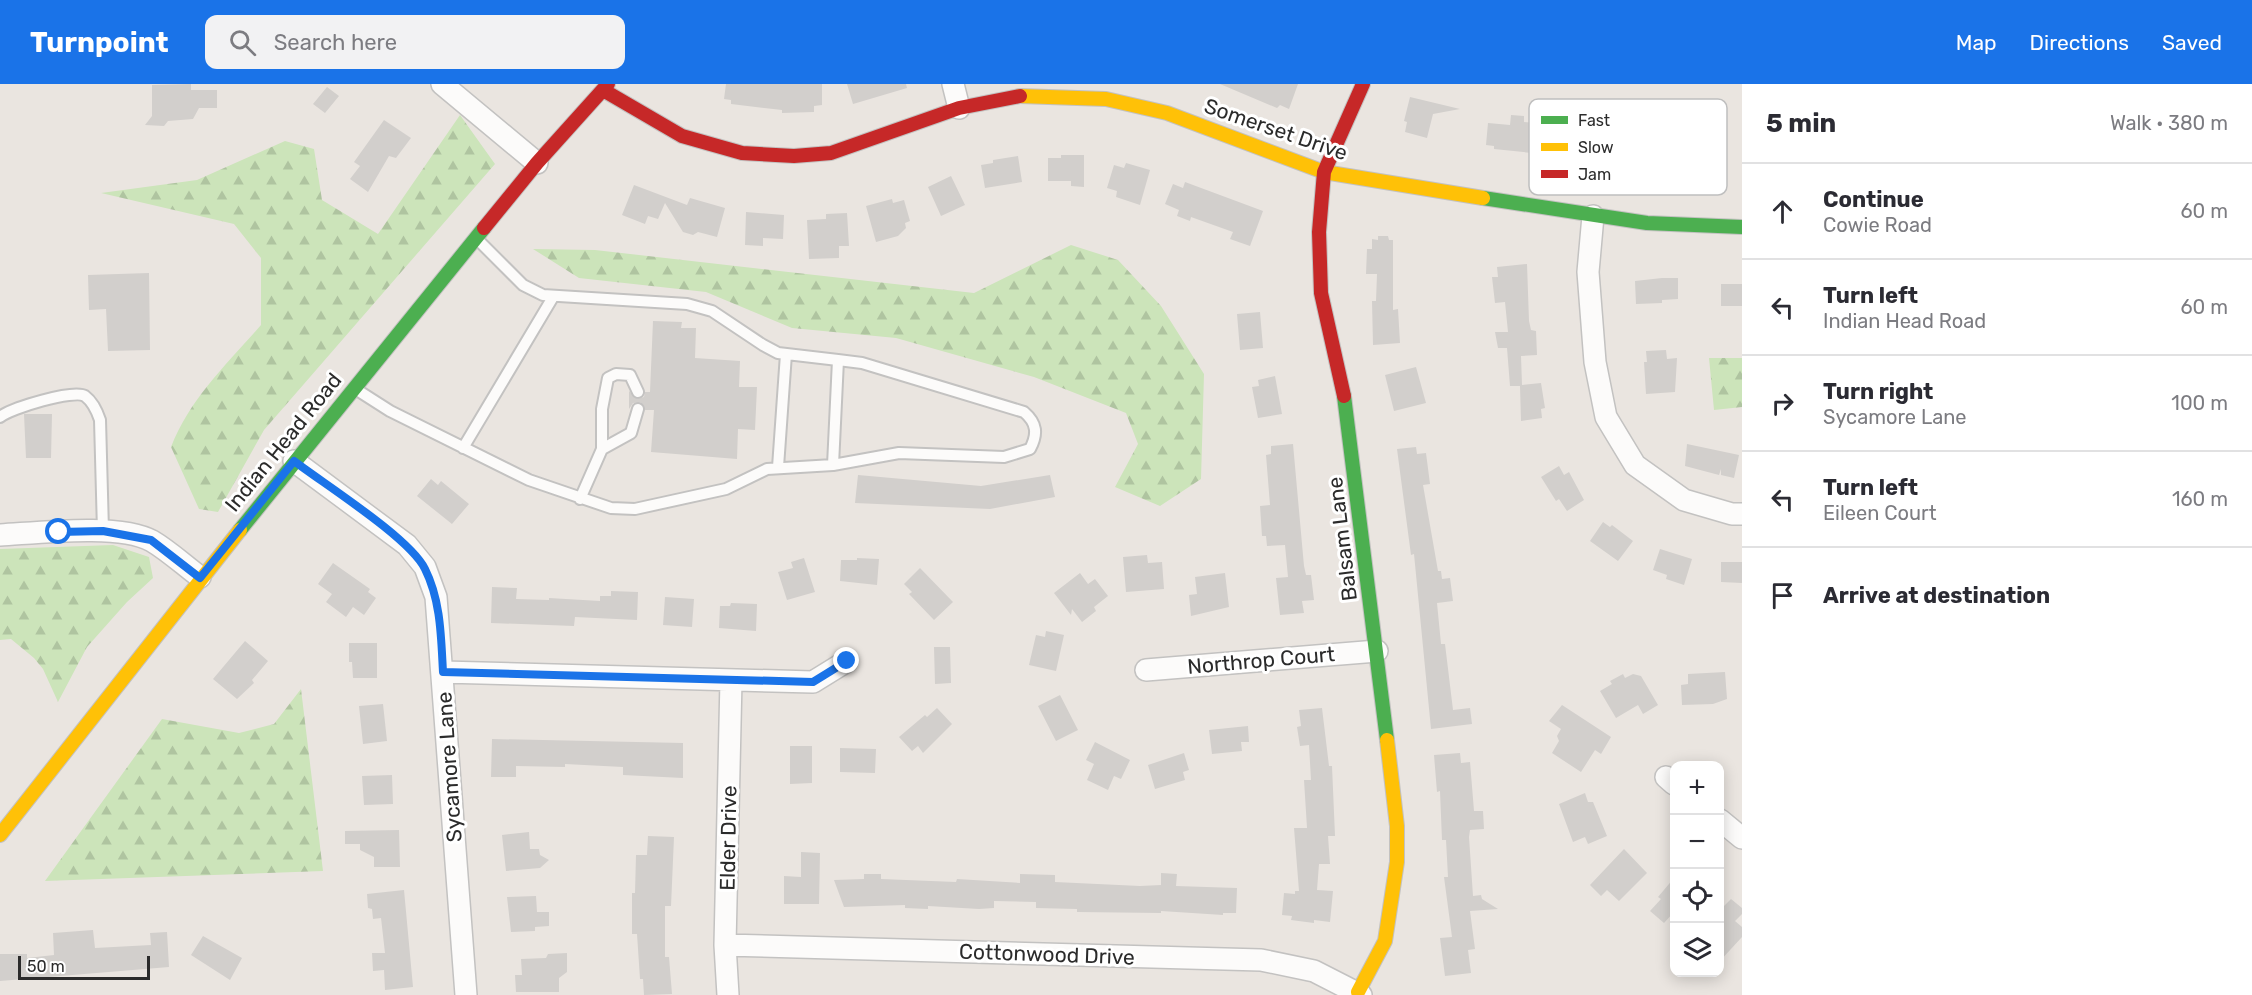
<!DOCTYPE html>
<meta charset="utf-8">
<style>
:root{--surface:#fff;--page:#f2f2f3;--text:#2b2b33;--muted:#7c7c81;--line:#e1e1e2;--accent:#1a73e8}
body{margin:0;font-family:Rubik,sans-serif;background:var(--page);color:var(--text)}
.controls{position:absolute;right:18px;bottom:18px;display:grid;overflow:hidden;border-radius:12px;box-shadow:0 3px 15px #0003}
.controls button{width:54px;height:54px;display:grid;place-items:center;padding:0;border:0;border-bottom:2px solid var(--line);background:var(--surface);color:var(--text);font:30px sans-serif}
.scale{position:absolute;left:18px;bottom:15px;width:132px;box-sizing:border-box;padding-left:6px;border:3px solid #2b2b2b;border-top:0;font-size:16px;line-height:21px;white-space:nowrap;color:#2b2b2b;-webkit-text-stroke:4px #fff;paint-order:stroke}
.stop{position:absolute;width:18px;height:18px;margin:-14px;border:4px solid #1a73e8;border-radius:50%;background:#fff}
.stop.end{background:#1a73e8;border-color:#fff;box-shadow:0 2px 6px #0008}
.list{margin:0;padding:0;list-style:none}
h2{display:flex;justify-content:space-between;align-items:center;height:78px;margin:0;padding:0 24px;font-size:26px}
h2 small{font-size:20px;font-weight:400;color:var(--muted)}
.list li{display:grid;grid-template-columns:39px 1fr auto;gap:18px;align-items:center;box-sizing:border-box;height:96px;padding:0 24px;border-top:2px solid var(--line)}
.list b{display:block;font-size:22px;white-space:nowrap}
.list p{margin:0;font-size:20px;white-space:nowrap;color:var(--muted)}
.list em{font-size:20px;font-style:normal;color:var(--muted)}
.icon{flex:none;width:33px;height:33px;fill:none;stroke:currentColor;stroke-width:2;stroke-linecap:round;stroke-linejoin:round}
.map{position:relative;flex:none;width:1742px;height:911px;overflow:hidden}
header{display:flex;align-items:center;gap:36px;box-sizing:border-box;height:84px;padding:0 30px;background:var(--accent);color:#fff}
header strong{font-size:28px}
nav{display:flex;gap:33px;margin-inline-start:auto;font-size:21px}
.search{width:420px;height:54px;background:var(--page);display:flex;align-items:center;gap:15px;box-sizing:border-box;padding:0 21px;border-radius:12px;color:var(--muted);font-size:22px}
main{display:flex}
aside{flex:1;background:var(--surface)}
.map>svg:first-child{display:block}
.forest{fill:url(#forest-firs)}
.building{fill:#d2cfcc}
.lines{fill:none;stroke-linecap:round;stroke-linejoin:round}
.lane-casing{stroke:#c3c2c1;stroke-width:14}
.street-casing{stroke:#c3c2c1;stroke-width:24}
.fast-casing{stroke:#c3c2c1;stroke-width:16}
.slow-casing{stroke:#c3c2c1;stroke-width:16}
.jam-casing{stroke:#c3c2c1;stroke-width:16}
.lane{stroke:#fcfbfa;stroke-width:10}
.street{stroke:#fcfbfa;stroke-width:21}
.fast{stroke:#4caf50;stroke-width:14}
.slow{stroke:#ffc107;stroke-width:14}
.jam{stroke:#c62828;stroke-width:14}
.route{stroke:#1a73e8;stroke-width:8}
.labels{text-anchor:middle;dominant-baseline:central;stroke-width:6;stroke-linejoin:round;paint-order:stroke}
.street-label{font-size:21px;fill:#2b2b2b;stroke:#fff}
.key{fill:#fff;stroke:#bfbfbf;stroke-width:1.5}
.key-label{font-size:16px;fill:#2b2b2b}
</style>
<header>
<strong>Turnpoint</strong>
<div class="search"><svg class="icon" aria-label="search" viewBox="0 0 24 24"><circle cx="10" cy="10" r="6"/><path d="M15 15l6 6"/></svg>Search here</div>
<nav><a>Map</a><a>Directions</a><a>Saved</a></nav>
</header>
<main>
<div class="map">
<svg width="1742" height="911" viewBox="0 0 1742 911">
<defs>
<pattern id="forest-firs" width="22" height="20" patternUnits="userSpaceOnUse" patternTransform="scale(1.5)"><rect width="22" height="20" fill="#cce4ba"/><path d="M5 1l3.5 6h-7zM16 11l3.5 6h-7z" fill="#afc4a0"/></pattern>
</defs>
<rect width="100%" height="100%" fill="#eae5e0"/>
<path class="forest" d="M460,31L495,80L264,346L218,428L199,425L171,363C190,314 227,280 261,241V174L234,140L101,109L197,96L285,57L314,65L322,116L378,150Z
M1071,161L1118,176L1161,222L1204,290L1201,395L1160,422L1115,403L1138,360L1126,329L1034,293L896,254L792,244L706,208L579,194L533,165L595,166L974,209Z
M1709,274H1742V323L1714,326Z
M113,461L149,473L153,494L127,518L87,563L58,618L43,585L34,574L11,555L0,556V465Z
M301,605L323,787L45,797L162,635L239,649L274,640Z"/>
<path class="building" d="M191,0V6H217V24H199L193,35L168,37L164,42L145,41L152,32V1Z
M726,0H822V21L814,22V28L782,29V26L731,20V16L724,15Z
M847,0H906L907,4L853,20Z
M1220,0H1298L1289,25L1280,21L1277,24Z
M327,3L339,12L325,29L313,20Z
M1410,13L1460,25L1433,30L1427,54L1405,48L1407,38L1404,37Z
M1511,31L1524,32V38L1559,41L1560,32L1584,35L1582,71L1564,70V76L1542,74V70L1494,65V62L1486,61L1488,39L1510,41Z
M384,36L411,54L396,74L389,72L368,108L350,95L360,82L354,78Z
M1061,71H1084V103L1071,102V97H1048V74H1061Z
M1018,72L1022,98L985,104L981,81L993,79V76Z
M1126,79L1150,86L1140,121L1116,113L1117,107L1107,104L1114,81L1124,84Z
M951,92L965,121L941,132L928,103Z
M1185,98L1263,127L1250,162L1230,155L1233,148L1191,133L1190,137L1177,132L1179,126L1165,120L1173,100L1183,104Z
M634,101L687,121L690,114L725,124L717,153L698,148L693,151L683,148L665,119L658,135L648,132L645,140L622,131Z
M892,115L893,119L904,116L910,137L905,139L906,144L898,152L876,158L866,122Z
M746,128L784,131L783,155L763,154V162L745,161Z
M847,129L849,162H839V174L809,175L807,136L826,135V130Z
M1378,152H1388L1389,156H1393V226L1398,225L1400,259L1373,261L1372,217H1376L1377,190H1366L1367,165H1372V155L1378,156Z
M1527,180L1529,237L1531,246L1536,247L1537,271L1521,272L1522,301L1541,299L1545,324L1541,325L1542,334L1521,337L1520,302H1510L1507,264H1498L1495,248H1508L1505,218L1495,219L1492,193H1498L1497,183Z
M149,189L150,266L108,267L106,225L89,226L88,191Z
M1662,194H1678V215L1662,216V219L1636,220L1635,197Z
M1721,200H1742V222H1721Z
M1260,228L1263,264L1240,266L1237,230Z
M653,237L682,238L681,244H696L695,274L740,277L739,303H757L755,346L738,345L737,375L651,368L654,326H645L640,318L633,319L629,325V307L638,315L644,313L645,308H650Z
M1666,266L1667,275L1677,274L1675,308L1646,310L1644,278H1647L1646,267Z
M1416,283L1426,319L1394,327L1385,291Z
M1275,292L1282,330L1258,334L1252,303L1259,302L1258,296Z
M24,330H52L51,374H26Z
M1293,360L1304,482L1306,491H1311L1314,516L1302,517L1304,529L1280,531L1276,494L1288,493L1285,461L1267,462L1266,452H1262L1260,422L1270,421L1266,371L1271,370V362Z
M1687,360L1739,371L1734,394L1721,391V385L1719,391L1685,382Z
M1416,363L1417,370L1426,369L1430,400L1423,401L1438,487H1441L1442,495L1450,494L1453,517L1437,519L1441,560H1445L1453,626L1470,624L1472,640L1431,645L1414,470L1411,471L1397,365Z
M1559,382L1564,391L1569,388L1584,416L1567,427L1559,415L1556,417L1541,393Z
M858,391L981,402L1050,391L1055,413L990,425L855,419Z
M431,395L438,401L441,397L469,420L452,440L417,412Z
M1603,438L1610,443L1612,441L1633,457L1618,477L1590,457Z
M1660,465L1692,475L1684,501L1666,495L1667,491L1653,486Z
M1147,471L1148,479L1162,478L1164,505L1126,508L1123,473Z
M804,474L815,508L787,516L778,488L793,484L791,478Z
M857,474L879,475L877,501L840,497L841,476H857Z
M1721,478H1742V499L1721,498Z
M333,479L370,505L368,508L376,514L364,531L353,523L346,533L326,518L332,510L318,500Z
M920,484L953,518L934,536L909,510L912,508L904,500Z
M1080,489L1088,500L1095,495L1108,512L1094,523L1096,527L1082,538L1072,525L1071,531L1054,509Z
M1225,489L1229,523L1191,532L1189,511L1197,510L1195,493Z
M492,503L517,504L516,515L549,516V514L600,517V512H611V507L638,508L637,536L575,533L574,542L491,539Z
M665,513L694,515L692,543L663,541Z
M731,519L757,520L756,547L719,544L720,522H730Z
M1046,547L1064,551L1056,587L1029,581L1036,551L1045,553Z
M245,557L268,577L252,596L254,599L237,615L213,595Z
M349,559H377V594H353L352,578H349Z
M934,563H950L951,599L935,600Z
M1725,588L1727,615L1713,620L1682,621L1681,601L1688,600V590Z
M1623,590L1625,594L1633,590L1641,592L1658,621L1643,630L1638,621L1616,634L1600,607L1612,600L1610,597Z
M1060,611L1078,646L1056,657L1038,622Z
M383,620L387,657L363,660L359,622Z
M1562,621L1611,653L1601,670L1595,666L1581,688L1552,669L1559,657L1557,652L1561,645L1549,637Z
M937,624L952,640L923,669L918,662L912,667L899,653L925,631L927,633Z
M1322,624L1329,682H1332L1335,752H1328L1330,780H1319L1317,806L1333,807L1330,838L1314,836V839L1291,836L1292,832L1282,831L1284,809L1295,810V807H1299L1294,744H1307L1304,696H1311L1309,661L1300,662L1297,643L1301,642L1299,626Z
M1248,642L1249,658H1241L1242,667L1212,670L1209,646Z
M492,655L683,659V694L623,691V683L565,680V683L516,682V693H491Z
M1095,658L1130,676L1121,695L1114,692L1108,706L1087,696L1094,680L1086,676Z
M790,662H812V699L790,700Z
M840,664L876,665L875,689L840,688Z
M1184,669L1189,686L1183,688L1185,696L1155,705L1148,681Z
M1460,669L1461,679L1470,678L1474,727H1483L1484,745L1470,746L1469,753L1473,812L1481,811L1482,815L1498,825L1470,827L1475,865L1468,866L1471,889L1445,892L1440,854L1452,853L1444,793H1448L1446,756H1442L1440,707L1437,708L1434,671Z
M392,691L393,720L364,721L362,692Z
M1585,709L1588,718H1593L1607,752L1588,760L1585,753L1573,758L1559,720Z
M399,746L400,783H374V773L360,766V760H345V747Z
M529,748L530,765H539L540,771L549,776L540,784L506,787L502,751Z
M648,752L674,753L671,822H665V873H669L672,910L644,911L643,895H640L637,850H632V809H635L636,771H647Z
M1624,765L1647,789L1619,817L1607,806L1601,812L1590,801Z
M801,768L820,769L819,820H784V792L801,793Z
M1161,789L1177,790L1176,802L1237,804L1236,829H1223V831L1161,827V829L1077,828V825L1036,824V818L994,817V824L979,825L928,822V825L905,824V821L844,823L834,796L864,795V790H881V795L956,798L957,795L1020,799V790L1055,791V798L1140,802L1161,801Z
M1674,794V828L1664,839L1650,827L1661,815L1658,813Z
M404,806L413,903L385,906L384,886L373,887L372,869H385L381,834L373,835L372,825L368,824L367,810Z
M536,812L537,828H549V842L535,843V847L511,848L507,813Z
M1731,815L1742,824V830L1735,837L1742,843V853L1719,878V827Z
M93,846L95,864L151,861L150,849L167,848L169,883L0,897V870H27V874L54,871L53,849Z
M203,852L242,874L230,896L191,871Z
M567,869V888L559,894V908H516L515,891H522L521,875L546,874L548,870Z"/>
<g class="lines">
<g class="lane-casing">
<path id="lane" d="M354,304L390,327L529,396L611,424L635,425L726,405L767,385L833,381L838,276L778,269L763,261L712,227L687,220L543,211L523,201L476,154
M0,333C11,324 74,305 85,312C93,318 97,327 100,336L103,447
M463,364L553,213
M602,365V325L608,294L616,290L630,291L638,308
M833,381L899,369L1004,373L1030,365C1038,350 1037,339 1024,328L862,279L838,276
M778,383L786,270
M580,415L602,365L631,349L638,325"/>
</g>
<g class="street-casing">
<path id="street" d="M442,0L537,79
M953,0L959,24
M1593,132L1588,188L1595,278L1606,333L1635,381L1684,416L1732,430H1742
M294,377L407,461L425,483L436,513L466,911
M0,451C37,449 120,439 152,457C169,467 185,482 200,493
M1146,586L1377,567
M443,588L813,598L847,577
M1666,693L1674,700
M1720,736L1742,754
M725,861L1261,876L1314,887L1361,911
M728,911L725,861L731,596"/>
</g>
<g class="fast-casing">
<path id="fast" d="M1483,114L1647,139L1742,143
M1344,312L1387,656
M240,446L484,144"/>
</g>
<g class="slow-casing">
<path id="slow" d="M1020,12L1106,15L1167,29L1324,88L1483,114
M0,751L240,446
M1358,908L1385,857L1397,778V742L1387,656"/>
</g>
<g class="jam-casing">
<path id="jam" d="M603,6L682,52L742,69L794,72L831,69L959,24L1020,12
M484,144L537,79L608,0
M1344,312L1321,209L1319,148L1324,88L1363,0"/>
</g>
<use href="#lane" class="lane"/>
<use href="#street" class="street"/>
<use href="#fast" class="fast"/>
<use href="#slow" class="slow"/>
<use href="#jam" class="jam"/>
</g>
<g class="lines">
<path class="route" d="M59,448L103,447L151,456L200,494L294,377C324,400 410,454 425,485C441,517 441,553 443,588L813,598L847,577"/>
</g>
<g class="labels">
<g class="street-label">
<text transform="translate(1276 45) rotate(19)">Somerset Drive</text>
<text transform="translate(283 358) rotate(-51)">Indian Head Road</text>
<text transform="translate(1342 455) rotate(-97)">Balsam Lane</text>
<text transform="translate(1261 576) rotate(-5)">Northrop Court</text>
<text transform="translate(449 683) rotate(-94)">Sycamore Lane</text>
<text transform="translate(728 754) rotate(-89)">Elder Drive</text>
<text transform="translate(1047 870) rotate(2)">Cottonwood Drive</text>
</g>
</g>
<rect x="1529" y="15" width="198" height="96" rx="9" class="key"/>
<rect x="1541" y="32" width="27" height="8" fill="#4caf50"/>
<rect x="1541" y="59" width="27" height="8" fill="#ffc107"/>
<rect x="1541" y="86" width="27" height="8" fill="#c62828"/>
<g class="key-label">
<text x="1578" y="42">Fast</text>
<text x="1578" y="69">Slow</text>
<text x="1578" y="96">Jam</text>
</g>
</svg>
<div class="controls">
<button>+</button>
<button>−</button>
<button><svg class="icon" aria-label="locate" viewBox="0 0 24 24"><circle cx="12" cy="12" r="6"/><path d="M12 2v4M12 18v4M2 12h4M18 12h4"/></svg></button>
<button><svg class="icon" aria-label="layers" viewBox="0 0 24 24"><path d="M12 4l9 5-9 5-9-5zM3 14l9 5 9-5"/></svg></button>
</div>
<div class="scale">50 m</div>
<div class="stop" style="left:59px;top:448px"></div>
<div class="stop end" style="left:847px;top:577px"></div>
</div>
<aside>
<h2>5 min<small>Walk · 380 m</small></h2>
<ul class="list">
<li><svg class="icon" aria-label="ahead" viewBox="0 0 24 24"><path d="M12 20V5M6 11l6-6 6 6"/></svg><div><b>Continue</b><p>Cowie Road</p></div><em>60 m</em></li>
<li><svg class="icon" aria-label="left" viewBox="0 0 24 24"><path d="M17 20v-9H6M10 6l-5 5 5 5"/></svg><div><b>Turn left</b><p>Indian Head Road</p></div><em>60 m</em></li>
<li><svg class="icon" aria-label="right" viewBox="0 0 24 24"><path d="M7 20v-9h11M14 6l5 5-5 5"/></svg><div><b>Turn right</b><p>Sycamore Lane</p></div><em>100 m</em></li>
<li><svg class="icon" aria-label="left" viewBox="0 0 24 24"><path d="M17 20v-9H6M10 6l-5 5 5 5"/></svg><div><b>Turn left</b><p>Eileen Court</p></div><em>160 m</em></li>
<li><svg class="icon" aria-label="arrive" viewBox="0 0 24 24"><path d="M6 21V4h12l-3 4 3 4H6"/></svg><div><b>Arrive at destination</b></div></li>
</ul>
</aside>
</main>
